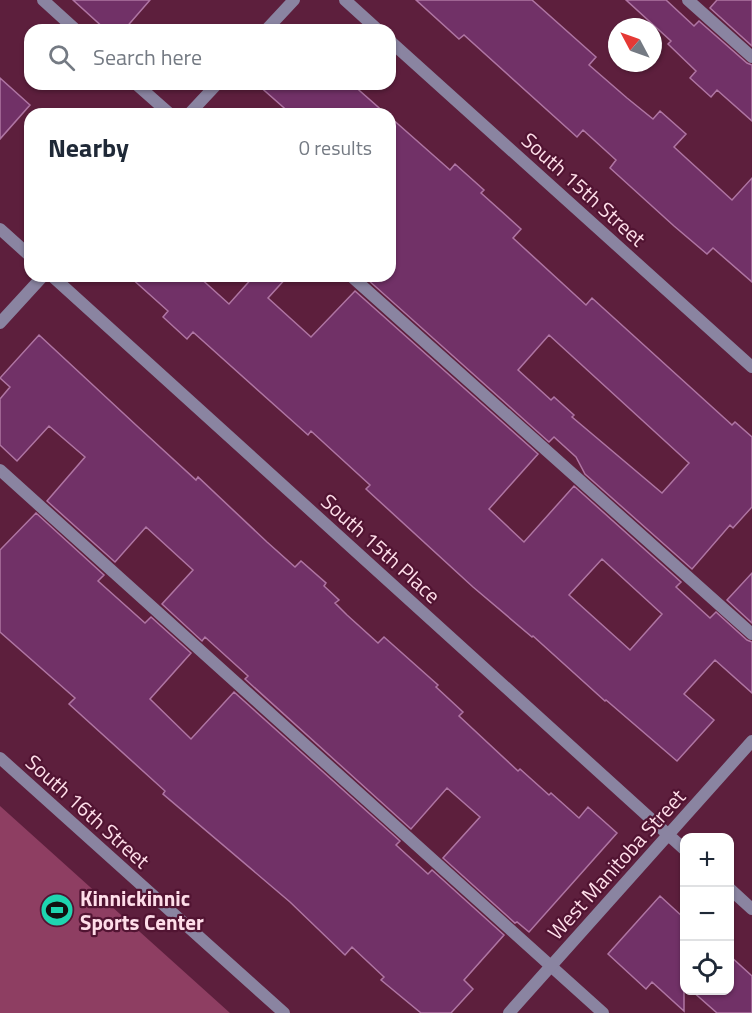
<!DOCTYPE html>
<meta charset="utf-8">
<style>
:root{--surface:#fff;--page:#f2f2f3;--text:#1f2937;--muted:#747a83;--line:#e0e1e3}
body{margin:0;font-family:"Titillium Web",sans-serif;background:var(--page);color:var(--text)}
.controls{position:absolute;right:18px;bottom:18px;display:grid;overflow:hidden;border-radius:12px;box-shadow:0 2px 4px #0004}
.controls button{width:54px;height:54px;display:grid;place-items:center;padding:0;border:0;border-bottom:2px solid var(--line);background:var(--surface);color:var(--text);font:30px sans-serif}
.compass{position:absolute;left:608px;top:18px;width:54px;height:54px;border-radius:50%;background:var(--surface);box-shadow:0 2px 4px #0004;rotate:311deg}
.list{margin:0;padding:0;list-style:none}
h2{display:flex;justify-content:space-between;align-items:center;height:78px;margin:0;padding:0 24px;font-size:26px}
h2 small{font-size:20px;font-weight:400;color:var(--muted)}
.icon{flex:none;width:33px;height:33px;fill:none;stroke:currentColor;stroke-width:2;stroke-linecap:round;stroke-linejoin:round}
.map{position:relative;flex:none;width:752px;height:1013px;overflow:hidden}
.search{position:absolute;background:var(--surface);box-shadow:0 2px 4px #0004;left:24px;top:24px;width:372px;height:66px;display:flex;align-items:center;gap:15px;box-sizing:border-box;padding:0 21px;border-radius:18px;color:var(--muted);font-size:22px}
.panel{position:absolute;background:var(--surface);box-shadow:0 2px 4px #0004;left:24px;top:108px;width:372px;height:174px;border-radius:18px}
.map>svg:first-child{display:block}
.green{fill:#8e3e62}
.building{fill:#713167;stroke:#af75a3;stroke-width:1.5;fill-rule:evenodd}
.lines{fill:none;stroke-linecap:round;stroke-linejoin:round}
.service{stroke:#8a84a1;stroke-width:12}
.minor{stroke:#8a84a1;stroke-width:12}
.tertiary{stroke:#8a84a1;stroke-width:12}
.labels{text-anchor:middle;dominant-baseline:central;stroke-width:4.5;stroke-linejoin:round;paint-order:stroke}
.street-label{font-size:21px;fill:#fedee9;stroke:#511432}
.poi-label{font-size:21px;font-weight:bold;fill:#fedee9;stroke:#511432;text-anchor:start}
</style>
<div class="map">
<svg width="752" height="1013" viewBox="0 0 752 1013">
<rect width="100%" height="100%" fill="#5d1f3d"/>
<path class="green" d="M0,806L230,1013H0Z"/>
<path class="building" d="M73,0H150L124,30H106Z
M416,0H532L596,57L589,65L627,98L653,119L660,111L686,134L674,147L732,200L752,178V282L713,248L707,254L674,226L610,168L616,160L583,130L577,137L464,35L459,39Z
M626,0H666L694,26L699,21L747,63L752,65V121L717,90L711,97L690,78L696,71L668,44L671,41Z
M717,0H752V46L710,8Z
M0,78L30,105L0,139Z
M257,84H352L386,114H291Z
M390,117L450,170L455,164L484,190L481,193L521,229L513,238L586,305L592,298L732,425L735,422L752,437V507L733,528L730,525L692,569L585,474L576,457L554,437L549,442L367,279L369,276H390ZM549,335L689,463L662,493L572,417L574,415L554,397L551,400L518,370Z
M129,276H198L229,304L254,276H288L268,298L311,337L355,291L538,454L489,509L524,542L574,486L681,582L676,587L710,618L716,612L747,640L752,642V693L715,660L684,694L714,720L677,761L606,700L605,701L533,636L532,637L473,587L366,489L370,485L311,431L308,435L193,332L187,339L163,317L168,311ZM602,559L662,614L630,650L569,595Z
M39,335L137,426L196,480L198,477L267,542L295,567L301,561L326,583L324,586L339,600L335,603L347,615L378,643L384,637L438,685L436,687L463,712L459,716L518,771L520,769L549,795L551,793L579,818L588,807L617,833L529,932L517,922L515,923L443,858L480,817L447,788L411,829L245,679L248,676L205,637L202,641L162,604L193,570L146,527L115,562L47,501L85,457L49,426L17,461L0,445V399L10,387L0,378Z
M36,513L104,575L98,581L145,623L151,617L191,653L150,699L191,739L234,692L400,841L396,845L428,874L432,870L504,935L464,980L473,989L451,1013H421L381,980L384,977L352,947L345,955L290,902L163,794L165,791L69,704L75,698L0,632V550Z
M752,573V623L727,600Z
M660,896L684,918V1011L652,982L646,989L608,954Z
M729,955L752,976V1013H717L691,990H729Z"/>
<g class="lines">
<path class="service" d="M43,0L76,30
M688,0L752,57
M136,84L170,114
M351,276L752,634
M0,470L603,1013"/>
<path class="minor" d="M345,0L378,30
M266,30L294,0
M390,41L752,367
M189,114L217,84
M0,229L30,256
M52,276L684,849
M0,323L43,276
M730,889L752,909
M509,1013L752,741"/>
<path class="tertiary" d="M0,758L284,1013"/>
</g>
<defs>
<g id="stadium-disc" transform="scale(1.725)"><circle r="9.5" fill="#1ed5b0" stroke="#511432"/><path d="M0-5a6.5 5 0 1 0 0 10a6.5 5 0 1 0 0-10ZM-3.5-1.8h7v3.6h-7Z" fill="#111"/></g>
</defs>
<g fill-rule="evenodd">
<use href="#stadium-disc" x="57" y="910"/>
</g>
<g class="labels">
<g class="street-label">
<text transform="translate(584 189) rotate(42)">South 15th Street</text>
<text transform="translate(381 548) rotate(42)">South 15th Place</text>
<text transform="translate(88 811) rotate(42)">South 16th Street</text>
<text transform="translate(616 864) rotate(-48)">West Manitoba Street</text>
</g>
<g class="poi-label">
<text x="80" y="898">Kinnickinnic<tspan x="80" dy="24">Sports Center</tspan></text>
</g>
</g>
</svg>
<div class="controls">
<button>+</button>
<button>−</button>
<button><svg class="icon" aria-label="locate" viewBox="0 0 24 24"><circle cx="12" cy="12" r="6"/><path d="M12 2v4M12 18v4M2 12h4M18 12h4"/></svg></button>
</div>
<svg class="compass" viewBox="-18 -18 36 36"><path d="M0-13l5 13h-10z" fill="#e53935"/><path d="M0 13l5-13h-10z" fill="#747a83"/></svg>
<div class="search"><svg class="icon" aria-label="search" viewBox="0 0 24 24"><circle cx="10" cy="10" r="6"/><path d="M15 15l6 6"/></svg>Search here</div>
<section class="panel">
<h2>Nearby<small>0 results</small></h2>
<ul class="list">
</ul>
</section>
</div>
